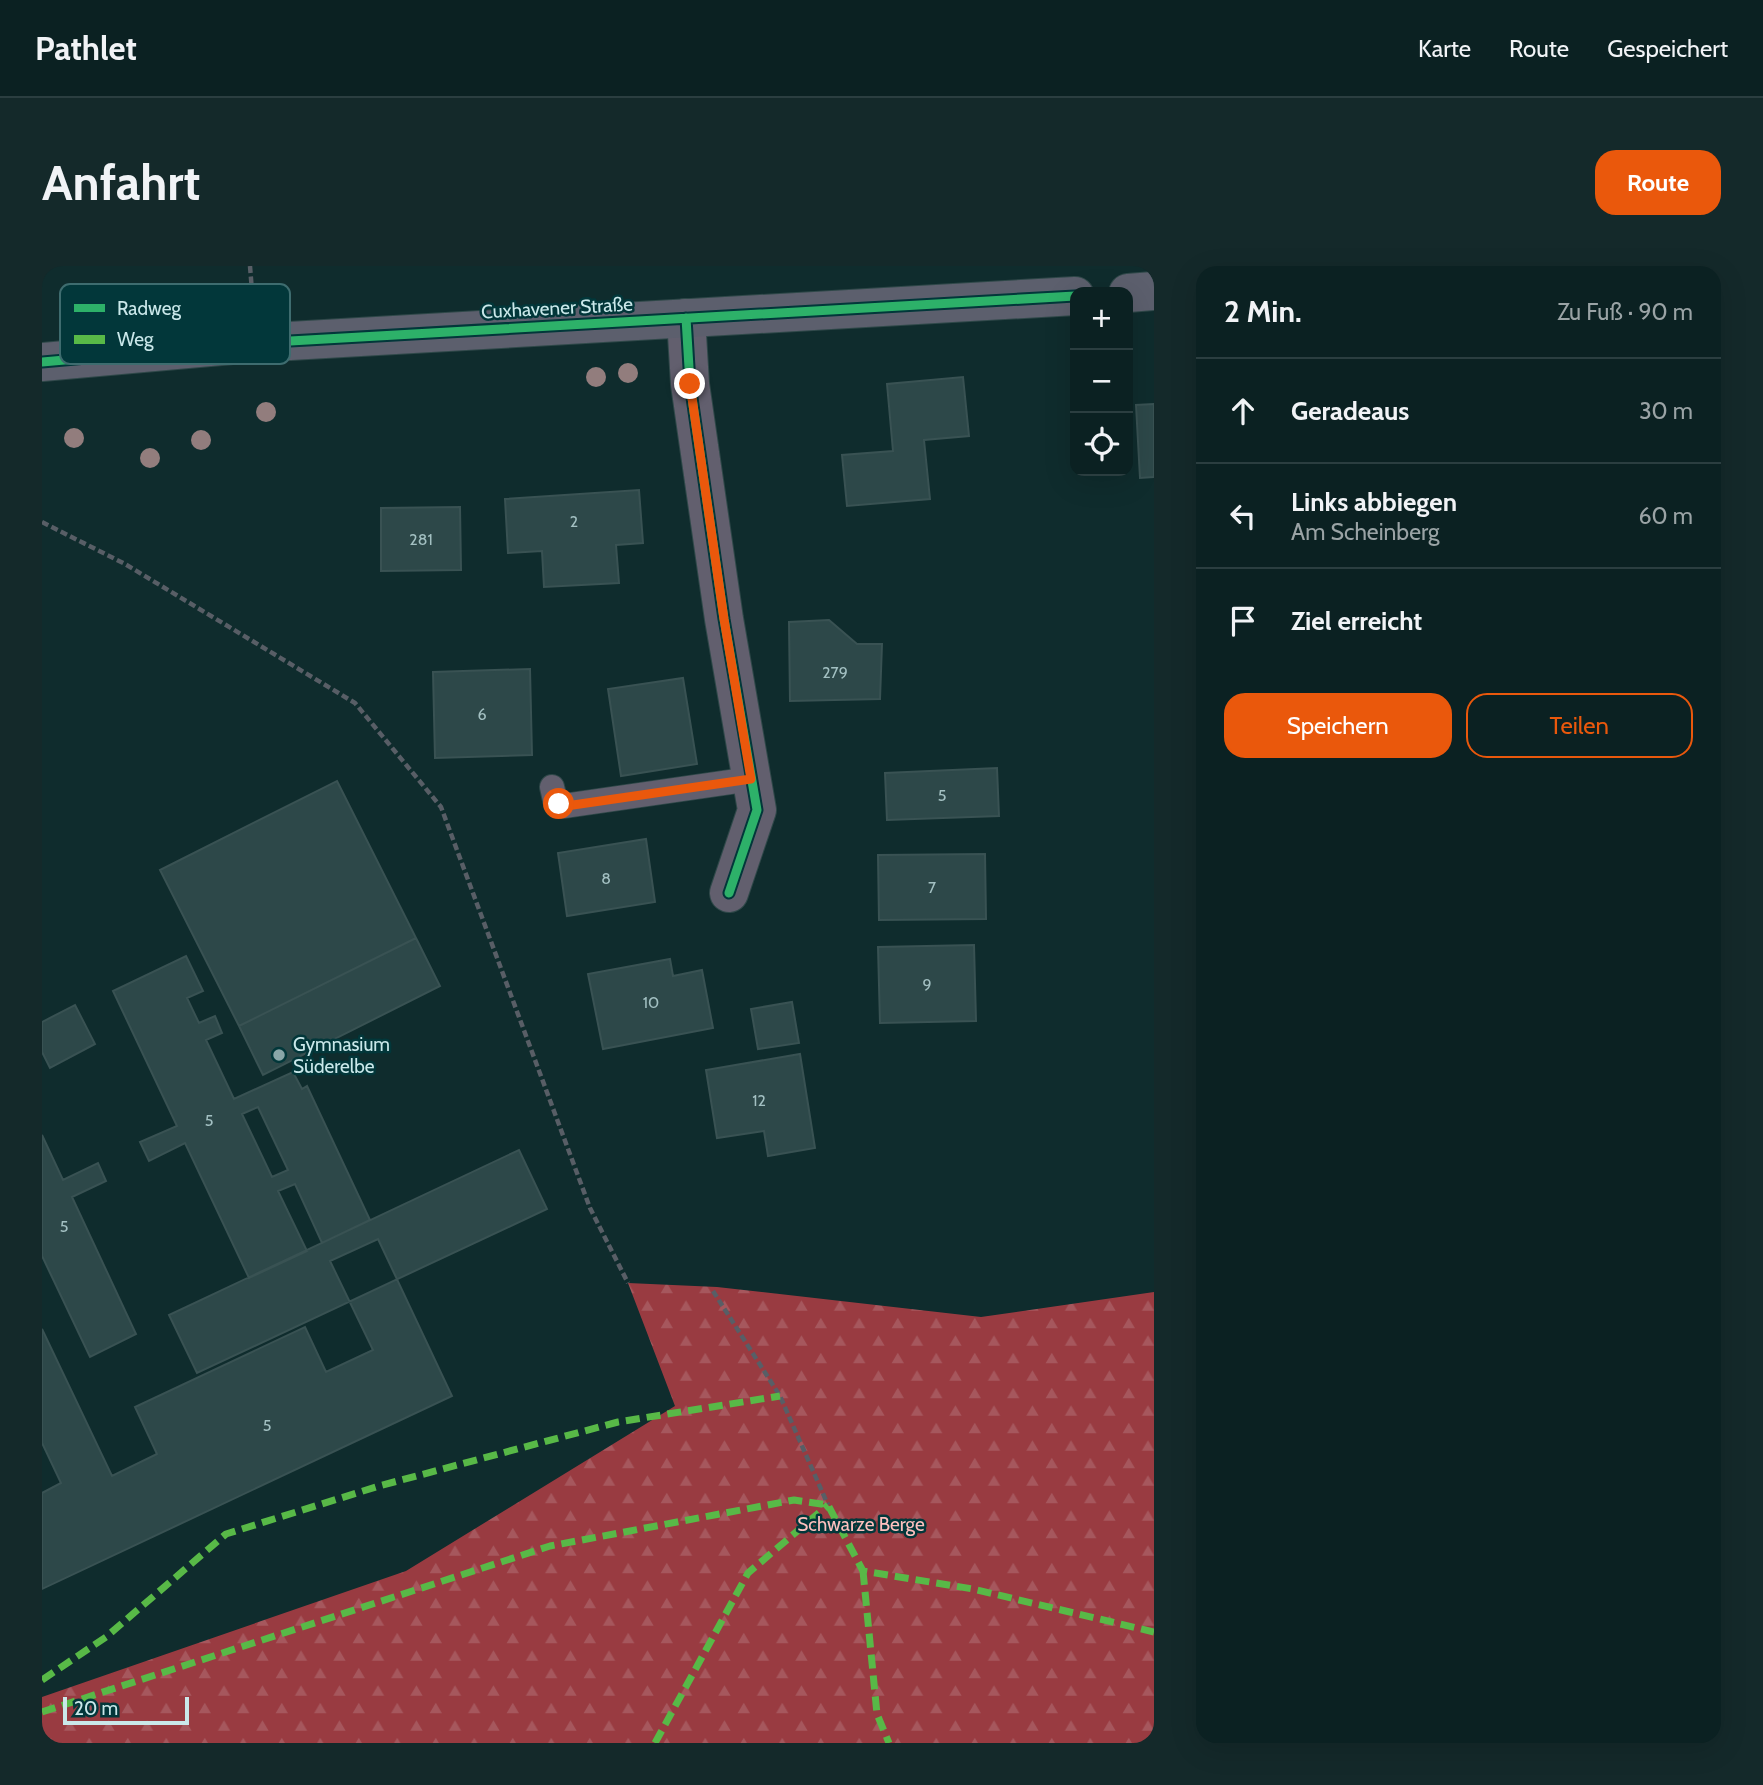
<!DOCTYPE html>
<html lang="de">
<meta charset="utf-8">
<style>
:root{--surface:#0b2122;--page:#14292a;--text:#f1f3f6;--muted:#9aa3a5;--line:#2b3e40;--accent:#ea580c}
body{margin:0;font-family:Cabin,sans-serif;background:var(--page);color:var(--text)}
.controls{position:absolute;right:21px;top:21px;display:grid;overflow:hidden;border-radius:14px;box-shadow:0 7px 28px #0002}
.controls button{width:63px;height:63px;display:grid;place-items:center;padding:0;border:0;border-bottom:2px solid var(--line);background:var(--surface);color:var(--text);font:35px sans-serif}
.scale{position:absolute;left:21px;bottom:18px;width:126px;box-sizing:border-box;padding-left:7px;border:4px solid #cae8ea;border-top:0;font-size:19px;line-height:24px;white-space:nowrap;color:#cae8ea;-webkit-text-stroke:5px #02373a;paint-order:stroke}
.stop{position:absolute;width:21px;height:21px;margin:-16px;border:5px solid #ea580c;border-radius:50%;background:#fff}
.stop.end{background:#ea580c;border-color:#fff;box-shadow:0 2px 7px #0008}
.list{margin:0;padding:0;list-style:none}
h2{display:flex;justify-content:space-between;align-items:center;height:91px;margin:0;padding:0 28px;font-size:30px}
h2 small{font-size:23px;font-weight:400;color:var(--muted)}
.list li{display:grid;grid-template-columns:46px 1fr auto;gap:21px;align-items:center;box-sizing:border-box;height:105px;padding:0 28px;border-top:2px solid var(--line)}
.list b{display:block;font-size:26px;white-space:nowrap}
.list p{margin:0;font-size:23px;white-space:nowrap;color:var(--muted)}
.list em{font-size:23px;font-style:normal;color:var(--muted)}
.actions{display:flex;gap:14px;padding:21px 28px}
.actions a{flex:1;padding:16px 0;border:2px solid var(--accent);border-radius:21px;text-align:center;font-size:24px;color:var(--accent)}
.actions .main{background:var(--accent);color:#fff}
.icon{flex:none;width:38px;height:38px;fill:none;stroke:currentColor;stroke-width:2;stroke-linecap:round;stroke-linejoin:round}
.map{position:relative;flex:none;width:1112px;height:1477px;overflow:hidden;border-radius:21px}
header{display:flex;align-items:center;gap:42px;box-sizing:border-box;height:98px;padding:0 35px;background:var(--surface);border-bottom:2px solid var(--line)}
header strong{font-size:33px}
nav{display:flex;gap:38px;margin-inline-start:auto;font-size:24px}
.intro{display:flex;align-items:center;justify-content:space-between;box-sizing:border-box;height:168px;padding:0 42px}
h1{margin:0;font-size:49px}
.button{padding:18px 32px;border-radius:21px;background:var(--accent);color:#fff;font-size:24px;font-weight:700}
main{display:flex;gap:42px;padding:0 42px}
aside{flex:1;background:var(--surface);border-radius:21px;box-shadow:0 7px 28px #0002}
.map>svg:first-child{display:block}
.forest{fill:url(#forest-firs)}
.building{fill:#2d4849;stroke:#395253;stroke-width:2;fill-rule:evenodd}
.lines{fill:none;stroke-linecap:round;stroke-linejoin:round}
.service-casing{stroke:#2f4849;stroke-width:26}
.minor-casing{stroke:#2f4849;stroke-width:40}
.primary-casing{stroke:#2f4849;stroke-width:40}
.path{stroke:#585e66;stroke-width:4.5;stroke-dasharray:7 3.5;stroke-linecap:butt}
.service{stroke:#625f6e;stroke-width:24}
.minor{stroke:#625f6e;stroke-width:38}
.primary{stroke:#5c5f6d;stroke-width:38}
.quiet{stroke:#58b947;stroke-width:7;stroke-dasharray:14 7;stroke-linecap:butt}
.cycleway-casing{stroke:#02373a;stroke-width:13}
.cycleway{stroke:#2db169;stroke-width:9}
.tree{fill:#927d7d}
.route{stroke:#ea580c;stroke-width:9}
.poi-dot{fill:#89a6a8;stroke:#02373a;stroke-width:2.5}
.labels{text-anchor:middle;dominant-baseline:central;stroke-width:5;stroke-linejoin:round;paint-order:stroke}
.number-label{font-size:16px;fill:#a3c0c2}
.street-label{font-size:19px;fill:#cae8ea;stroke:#02373a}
.poi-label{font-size:19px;fill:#cae8ea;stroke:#02373a;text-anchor:start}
.park-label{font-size:19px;fill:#fec0be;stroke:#02373a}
.key{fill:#02373a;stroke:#3e6c6f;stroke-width:2}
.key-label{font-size:19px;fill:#cae8ea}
</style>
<header>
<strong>Pathlet</strong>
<nav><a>Karte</a><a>Route</a><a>Gespeichert</a></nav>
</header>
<div class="intro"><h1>Anfahrt</h1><a class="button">Route</a></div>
<main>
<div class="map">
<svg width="1112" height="1477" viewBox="0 0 1112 1477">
<defs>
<pattern id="forest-firs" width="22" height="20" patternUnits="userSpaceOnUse" patternTransform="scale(1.75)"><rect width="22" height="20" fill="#993b41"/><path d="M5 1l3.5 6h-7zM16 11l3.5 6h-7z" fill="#a6575d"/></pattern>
</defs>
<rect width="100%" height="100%" fill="#0f2c2d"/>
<path class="forest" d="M586,1017L675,1021L939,1051L1112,1026V1477H0V1431L364,1305L633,1140Z"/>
<path class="building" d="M921,111L927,170L882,174L888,233L805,240L800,189L851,185L845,118Z
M1112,138V211L1098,212L1094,139Z
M597,224L601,277L574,279L577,317L502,321L500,285L466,287L463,233Z
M418,241L419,304L339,305V242Z
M787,354L815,378H840L838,433L748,435L747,356Z
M488,403L490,489L393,492L391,406Z
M641,412L655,498L579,510L566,423Z
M955,502L957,550L845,554L843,507Z
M295,515L374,672L197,760L118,604Z
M604,573L613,636L525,650L516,587Z
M943,588L944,653L837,654L836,589Z
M374,672L398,720L221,809L197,760Z
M932,679L934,755L838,757L836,681Z
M144,690L161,725L145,732L157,757L173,750L180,767L164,774L192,833L251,806L260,823L265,820L328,954L280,977L253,918L236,925L265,985L207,1012L143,877L107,895L98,876L135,860L71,725ZM216,841L246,904L230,911L200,848Z
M628,693L631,710L660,704L671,762L561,783L546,708Z
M750,736L757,777L716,783L709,743Z
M33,739L53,778L8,802L0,786V756Z
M758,788L773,882L726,890L722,865L675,872L664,804Z
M0,869L21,914L56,897L64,915L30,931L94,1068L48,1091L0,990Z
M477,884L505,943L155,1107L127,1049Z
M336,973L410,1130L0,1323V1227L19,1217L0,1177V1063L70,1210L115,1188L93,1141L263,1061L284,1106L331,1084L288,995Z"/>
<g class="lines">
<g class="service-casing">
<path id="service" d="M510,521L513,534L522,540L709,513"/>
</g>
<g class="minor-casing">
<path id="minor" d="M644,52L648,118L682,353L715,544L687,627"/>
</g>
<g class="primary-casing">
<path id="primary" d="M1086,27L1112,25
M0,96L213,77L1033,30"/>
</g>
<path class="path" d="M208,0L211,38
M0,256L83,298L313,437L399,541L548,942L586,1017
M671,1025L738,1130L786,1239"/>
<use href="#service" class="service"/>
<use href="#minor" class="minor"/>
<use href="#primary" class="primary"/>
<path class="quiet" d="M821,1305L835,1448L847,1477
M0,1414L64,1371L184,1268L337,1220L576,1156L738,1130
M0,1446L508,1280L752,1234L786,1239L821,1305L931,1323L1112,1366
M613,1477L706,1307L786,1239"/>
<g class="cycleway-casing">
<path id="cycleway" d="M644,52L648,118L682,353L715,544L687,627
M0,96L213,77L1033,30"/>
</g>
<use href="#cycleway" class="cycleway"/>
</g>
<g class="tree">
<circle cx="586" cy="107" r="10"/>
<circle cx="554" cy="111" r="10"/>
<circle cx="224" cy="146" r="10"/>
<circle cx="32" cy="172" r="10"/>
<circle cx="159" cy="174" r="10"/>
<circle cx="108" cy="192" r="10"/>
</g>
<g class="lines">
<path class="route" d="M517,538L522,540L531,539L709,513L682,353L648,118"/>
</g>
<circle class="poi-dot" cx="237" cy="789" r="7"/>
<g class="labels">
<g class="number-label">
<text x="532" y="255">2</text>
<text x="379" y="273">281</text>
<text x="793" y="406">279</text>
<text x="440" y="448">6</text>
<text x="900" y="529">5</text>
<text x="564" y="612">8</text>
<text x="890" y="621">7</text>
<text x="885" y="718">9</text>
<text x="609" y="736">10</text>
<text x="717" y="834">12</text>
<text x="167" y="854">5</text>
<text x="22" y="960">5</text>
<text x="225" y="1159">5</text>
</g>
<g class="street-label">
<text transform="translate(515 42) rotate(-3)">Cuxhavener Straße</text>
</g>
<g class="poi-label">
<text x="251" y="778">Gymnasium<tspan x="251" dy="22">Süderelbe</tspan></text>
</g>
<g class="park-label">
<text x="819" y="1258">Schwarze Berge</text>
</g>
</g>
<rect x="18" y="18" width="230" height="80" rx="10" class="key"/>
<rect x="32" y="38" width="31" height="8" fill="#2db169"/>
<rect x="32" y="69" width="31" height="9" fill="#58b947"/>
<g class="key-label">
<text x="75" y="49">Radweg</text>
<text x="75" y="80">Weg</text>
</g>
</svg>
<div class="controls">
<button>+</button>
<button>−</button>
<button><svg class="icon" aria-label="locate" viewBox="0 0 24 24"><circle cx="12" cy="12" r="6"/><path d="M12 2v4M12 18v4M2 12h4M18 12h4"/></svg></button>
</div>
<div class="scale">20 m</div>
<div class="stop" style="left:517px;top:538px"></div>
<div class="stop end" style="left:648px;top:118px"></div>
</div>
<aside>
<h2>2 Min.<small>Zu Fuß · 90 m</small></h2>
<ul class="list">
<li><svg class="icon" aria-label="ahead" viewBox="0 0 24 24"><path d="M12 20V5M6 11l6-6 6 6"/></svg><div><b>Geradeaus</b></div><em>30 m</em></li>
<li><svg class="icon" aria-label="left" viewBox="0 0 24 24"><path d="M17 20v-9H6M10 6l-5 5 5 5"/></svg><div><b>Links abbiegen</b><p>Am Scheinberg</p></div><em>60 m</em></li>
<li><svg class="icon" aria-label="arrive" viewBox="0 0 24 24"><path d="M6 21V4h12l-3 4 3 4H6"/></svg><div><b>Ziel erreicht</b></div></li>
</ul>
<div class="actions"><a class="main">Speichern</a><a>Teilen</a></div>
</aside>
</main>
